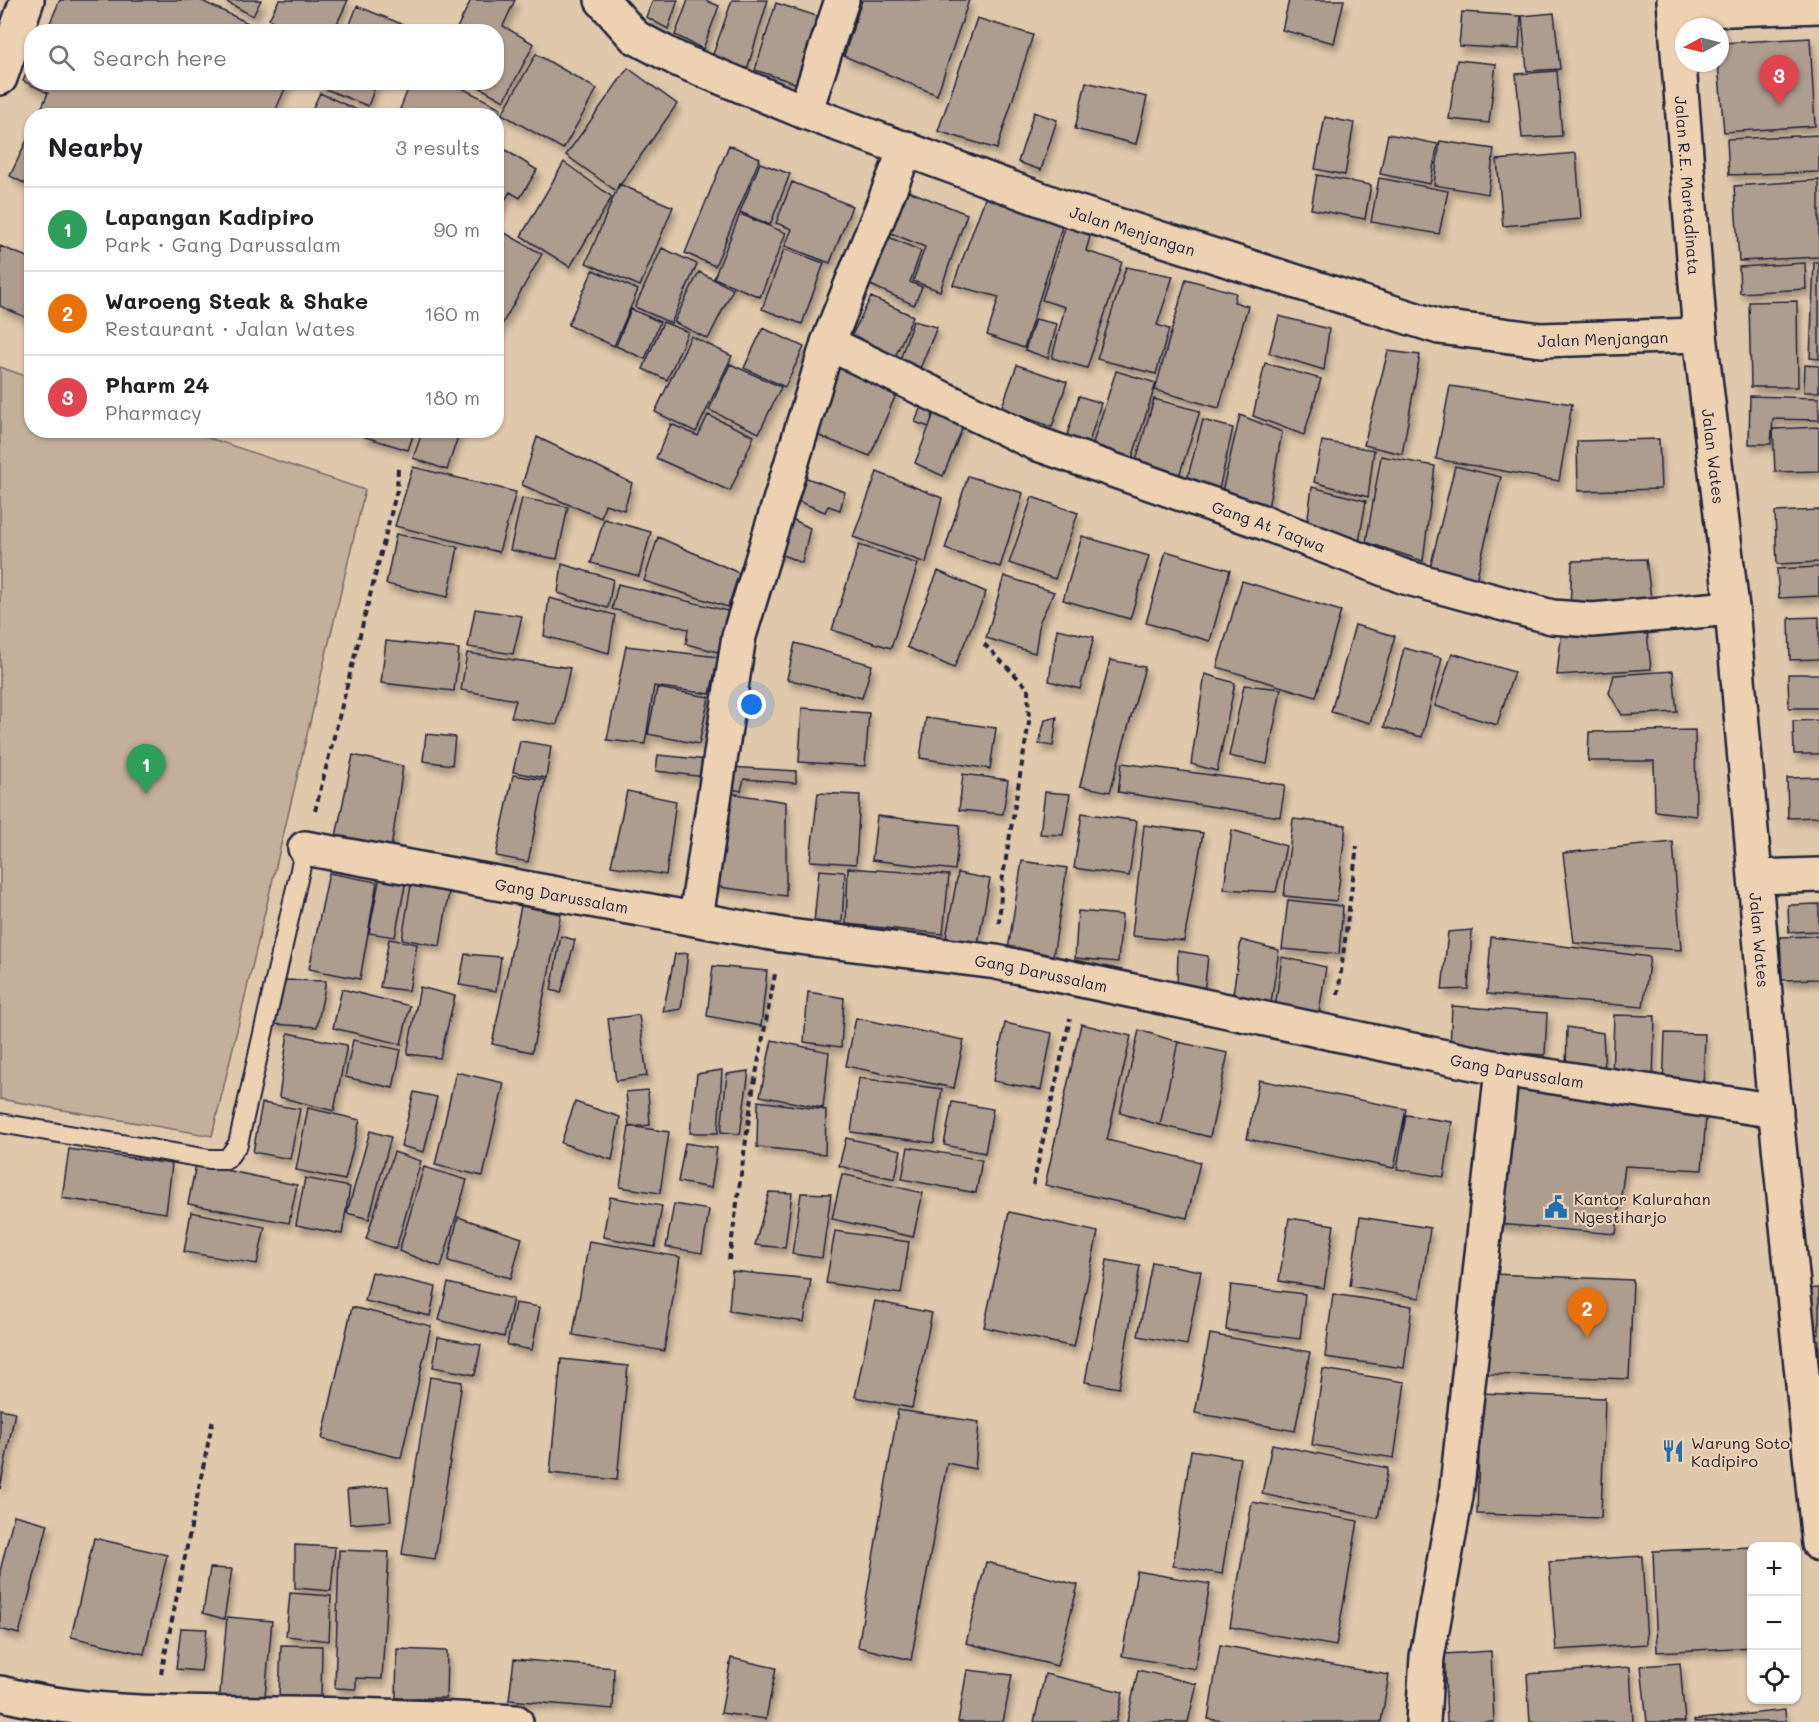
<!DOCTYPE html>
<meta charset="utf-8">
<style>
:root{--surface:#fff;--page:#f6f6f6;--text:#202124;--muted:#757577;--line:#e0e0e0;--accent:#1f6fb2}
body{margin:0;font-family:Mali,sans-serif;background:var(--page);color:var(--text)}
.controls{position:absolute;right:18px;bottom:18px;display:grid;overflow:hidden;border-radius:12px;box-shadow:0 2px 4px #0004}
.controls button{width:54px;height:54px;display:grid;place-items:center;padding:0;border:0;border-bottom:2px solid var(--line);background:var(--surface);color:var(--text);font:30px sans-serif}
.compass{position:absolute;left:1675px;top:18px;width:54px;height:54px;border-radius:50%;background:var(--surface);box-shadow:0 2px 4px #0004;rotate:263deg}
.you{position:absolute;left:752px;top:705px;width:21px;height:21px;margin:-15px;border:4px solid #fff;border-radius:50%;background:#1a73e8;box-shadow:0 0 0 9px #1a73e833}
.badge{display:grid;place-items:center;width:39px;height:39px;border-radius:50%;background:var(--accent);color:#fff;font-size:20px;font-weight:700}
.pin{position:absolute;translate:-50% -50px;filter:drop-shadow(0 2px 3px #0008)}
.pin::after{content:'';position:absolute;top:32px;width:21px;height:18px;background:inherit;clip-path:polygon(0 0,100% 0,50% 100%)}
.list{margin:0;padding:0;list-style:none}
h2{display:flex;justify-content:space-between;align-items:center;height:78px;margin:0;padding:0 24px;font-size:26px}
h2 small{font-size:20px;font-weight:400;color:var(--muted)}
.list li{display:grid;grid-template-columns:39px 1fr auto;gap:18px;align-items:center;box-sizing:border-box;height:84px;padding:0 24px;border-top:2px solid var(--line)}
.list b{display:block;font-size:22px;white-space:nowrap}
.list p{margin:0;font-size:20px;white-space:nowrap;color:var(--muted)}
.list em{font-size:20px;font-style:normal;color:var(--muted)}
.icon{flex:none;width:33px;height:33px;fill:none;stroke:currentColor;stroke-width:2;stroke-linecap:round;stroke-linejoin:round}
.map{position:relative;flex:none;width:1819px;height:1722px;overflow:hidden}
.search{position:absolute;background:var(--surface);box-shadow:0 2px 4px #0004;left:24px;top:24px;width:480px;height:66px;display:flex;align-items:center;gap:15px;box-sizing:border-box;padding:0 21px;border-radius:24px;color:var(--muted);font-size:22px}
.panel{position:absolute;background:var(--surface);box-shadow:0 2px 4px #0004;left:24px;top:108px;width:480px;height:330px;border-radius:24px}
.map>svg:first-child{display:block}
.green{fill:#c4af9b;stroke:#73686b;stroke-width:1.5}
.building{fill:#ae9c8e;stroke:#22223b;stroke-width:1.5;filter:url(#shadow)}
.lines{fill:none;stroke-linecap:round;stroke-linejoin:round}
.lane-casing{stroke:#22223b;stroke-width:22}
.street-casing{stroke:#22223b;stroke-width:38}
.primary-casing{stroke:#22223b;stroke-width:38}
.path{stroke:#22223b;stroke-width:4;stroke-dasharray:6 4.5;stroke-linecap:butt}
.lane{stroke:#ecd2b3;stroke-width:18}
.street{stroke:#ecd2b3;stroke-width:33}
.primary{stroke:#ecd2b3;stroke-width:33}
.labels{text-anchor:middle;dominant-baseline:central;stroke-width:4.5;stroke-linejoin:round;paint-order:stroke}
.street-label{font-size:16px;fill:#22223b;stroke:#ecd2b3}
.poi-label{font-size:16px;fill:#22223b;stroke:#ecd2b3;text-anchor:start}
</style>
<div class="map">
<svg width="1819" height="1722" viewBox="0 0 1819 1722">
<defs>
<filter id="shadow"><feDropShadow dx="3.5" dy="6" stdDeviation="3" flood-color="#0004"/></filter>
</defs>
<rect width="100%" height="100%" fill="#e0c8ac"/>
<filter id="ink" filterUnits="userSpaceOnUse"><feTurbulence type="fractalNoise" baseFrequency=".0167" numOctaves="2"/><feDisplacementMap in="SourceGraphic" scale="12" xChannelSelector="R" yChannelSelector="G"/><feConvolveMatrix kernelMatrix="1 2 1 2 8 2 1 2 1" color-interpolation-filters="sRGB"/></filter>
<g filter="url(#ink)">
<path class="green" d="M0,367L31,378L32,430L188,431L365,490L212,1136L0,1099Z"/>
<path class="building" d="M60,0H200L267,32H46Z
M223,0H261L253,16Z
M279,0H348L333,32H293L269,19Z
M471,0H515L503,26L534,44L504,101L470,82H496V32H455Z
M653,0H678L668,29L646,17Z
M688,0H705L719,6L703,49L675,35Z
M732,0H768L746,73L711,60Z
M862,0H969L937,95L844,56Z
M1289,0H1344L1334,43L1282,30Z
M776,3L823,18L801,85L755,70Z
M357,6L414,29V32H347Z
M1462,12L1521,16L1519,49L1459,46Z
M1554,13L1560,69L1527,71L1522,16Z
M977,18L1033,35L997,149L938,131Z
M1810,38L1815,126L1724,132L1718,63L1720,43Z
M536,54L597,89L563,149L502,114Z
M1457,60L1496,64L1489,123L1449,119Z
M32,62V82H288L273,116H38L48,93L23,81Z
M628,68L677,104L616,191L566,155Z
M1557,71L1562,136L1522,138L1516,74Z
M319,82H377L368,106L318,86Z
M411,82H434L447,88L452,83L501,108L496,118V116H415L400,109Z
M1086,82L1147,97L1136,144L1075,129Z
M320,93L366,114L365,116H309Z
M1034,112L1057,120L1041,170L1018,162Z
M1325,117L1354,123L1345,175L1315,169Z
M32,129V187L10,176Z
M1388,134L1438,144L1430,184L1380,174Z
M1819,135V172L1729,175L1727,139Z
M1440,141L1494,149L1488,194L1434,185Z
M496,144L537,170L520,198L510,192L496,214Z
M729,145L760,158L715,266L685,253Z
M1576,153L1581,219L1503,226L1497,160Z
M564,162L612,197L570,267L521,236Z
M760,163L790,174L770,225L740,212Z
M1317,175L1371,185L1365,219L1311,209Z
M1379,178L1448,191L1439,234L1371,222Z
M1819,180V257L1739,261L1734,186Z
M792,182L852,206L830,263L785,246L792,229L776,223Z
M619,184L673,207L640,286L586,263Z
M901,188L967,214L940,291L913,281L925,247L886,231Z
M987,193L1065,217L1024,348L987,335L999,297L953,285Z
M740,214L786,233L760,297L714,278Z
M1067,222L1091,233L1086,251L1122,262L1087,368L1052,358L1065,307L1042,300Z
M496,228L542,254L496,335Z
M884,235L921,251L910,282L922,287L914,305L864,282Z
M0,246L32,259V320L0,306Z
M662,248L697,264L671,323L635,307Z
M784,249L824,263L802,324L762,309Z
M1814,262H1819V359L1810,358Z
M1805,263L1806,289L1740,293L1739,267Z
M1126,267L1173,276L1157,325L1169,329L1156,374L1097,359Z
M593,270L638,290L614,346L568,325Z
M699,272L733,289L708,339L674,322Z
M1186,279L1236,293L1234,302L1248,306L1219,408L1155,390Z
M871,297L913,316L891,366L847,345Z
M1797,301L1798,387H1751L1749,302Z
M631,309L660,322L645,359L616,346Z
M1279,316L1329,329L1324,370L1269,353Z
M1035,319L1057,324L1048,358L1025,350Z
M913,321L937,327L916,378L897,369Z
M663,322L688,332L667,380L643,369Z
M763,328L804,347L785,387L744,368Z
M691,336L732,356L696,432L655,412Z
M1388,351L1420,355L1402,454L1364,445Z
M837,363L897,392L870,456L812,433Z
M1265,363L1321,379L1304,435L1253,416Z
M730,364L781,387L759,433L709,410Z
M1017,365L1067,382L1052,427L1001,409Z
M1805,365L1819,366V392H1804Z
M1116,371L1156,383L1131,462L1091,449Z
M1450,386L1572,404L1559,481L1436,459Z
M925,396L937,401L929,427L915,422Z
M1079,396L1101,403L1087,449L1065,442Z
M1750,396L1819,398V420L1773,419L1771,444H1749Z
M1154,399L1200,411L1178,479L1134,467Z
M938,403L966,419L943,476L915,463Z
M708,415L754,436L730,491L656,458L671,424L698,436Z
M1240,415L1282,432L1267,514L1220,500Z
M1203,420L1233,428L1218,494L1186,483Z
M1819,427V471L1775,472L1773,429Z
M364,430H415L408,450L362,436Z
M423,430H460L447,470L413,458Z
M537,437L632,483L624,510L605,504L601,518L522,485Z
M1659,439L1661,489L1578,491L1577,441Z
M1322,441L1374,450L1368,497L1314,482Z
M1381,456L1435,466L1423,561L1366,542Z
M1455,466L1501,477L1476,580L1430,568Z
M413,467L516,492L499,552L395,526Z
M877,472L942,498L926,563L853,537Z
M796,474L845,492L840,510L828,506L825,512L788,497Z
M968,476L1023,493L1000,567L945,549Z
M1312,487L1366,501L1359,542L1306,531Z
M1032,497L1078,513L1055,579L1009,563Z
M522,498L568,507L557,559L510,550Z
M1819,510V562L1777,564L1775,512Z
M786,516L810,528L802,563L773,551Z
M604,519L651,532L639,576L591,563Z
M396,534L458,547L448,597L386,584Z
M1082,536L1149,556L1130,619L1063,600Z
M658,537L739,573L728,607L644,581Z
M859,545L918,564L891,648L832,630Z
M1166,551L1230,570L1210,641L1146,623Z
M1646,559L1652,606L1570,612L1572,561Z
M562,564L613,579L608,608L558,593Z
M1819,567V596L1779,598L1777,569Z
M938,571L986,592L954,668L907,647Z
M1004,576L1054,592L1040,621L1035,653L986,638Z
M1242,581L1341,611L1316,697L1217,667Z
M618,584L728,611L718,652L686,644L688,629L612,609Z
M549,598L615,615L609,653L544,636Z
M475,609L522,616L513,654L468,647Z
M1819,617V659L1790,660L1789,618Z
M1646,623L1651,669L1557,675L1562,629Z
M1355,625L1395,636L1370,723L1331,712Z
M1057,629L1094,637L1080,689L1049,681Z
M386,641L459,649L454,691L381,683Z
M795,643L872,665L862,698L787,679Z
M626,646L718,657L710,694L654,686L645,744L607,740Z
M1404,648L1442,658L1422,737L1384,727Z
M467,653L570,668L557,725L511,717L516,700L461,690Z
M1452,653L1514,672L1497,725L1435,706Z
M1110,660L1145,667L1110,792L1080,786Z
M1673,671L1677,712L1622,715L1609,693L1614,675Z
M1205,674L1235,683L1217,771L1191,764Z
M1788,674H1819V708H1789Z
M1244,685L1281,689L1267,764L1229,756Z
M657,688L709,697L699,744L648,734Z
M802,708L869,713L865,766L799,762Z
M1057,717L1053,746L1039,744L1045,720Z
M926,718L996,728L990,769L920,758Z
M1819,720V754H1794L1793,721Z
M1695,730L1696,816L1655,811L1654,761H1588L1589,732Z
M426,734L455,737L452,765L423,761Z
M520,741L551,746L546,778L513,772Z
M353,755L403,766L391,849L335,841Z
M658,755L708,760L705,777L656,771Z
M1122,763L1285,785L1280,817L1118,792Z
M729,767L796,771V783L744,779L741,791L728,788Z
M963,774L1008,780L1003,814L959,810Z
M513,775L545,780L528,862L496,856Z
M1819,777V817L1788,818L1787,778Z
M627,791L676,801L666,875L611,866Z
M1045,792L1070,794L1063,835L1040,834Z
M729,793L786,802V896L712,886Z
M818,793L860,795L856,864L810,861Z
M1082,813L1137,821L1129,876L1074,868Z
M877,816L960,825L955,870L872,860Z
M1293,819L1346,825L1337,901L1284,896Z
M1144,825L1203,833L1184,941L1132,936Z
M1232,830L1286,846L1276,892L1224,889Z
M1673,842L1681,950L1574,943L1563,853Z
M1022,861L1067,868L1052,963L1007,956Z
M848,868L949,875L943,934L846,924Z
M819,870L845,872L842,922L814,923Z
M329,873L377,882L360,979L309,969Z
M958,873L990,879L977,949L945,943Z
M380,876L406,880L395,937L369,933Z
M412,879L450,886L440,946L402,939Z
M1288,900L1343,906L1339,954L1282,949Z
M1819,904V931L1789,932L1788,905Z
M521,906L561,914L532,1052L492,1044Z
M1078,911L1122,915L1118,962L1075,958Z
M1472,930L1468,989L1442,990L1448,932Z
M561,936L575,940L561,993L551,990Z
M1819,936V979L1782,980L1780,937Z
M1491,937L1650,957L1643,1007L1487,994Z
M389,939L417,944L409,991L380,987Z
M1241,940L1279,950L1270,1009L1232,1001Z
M1178,951L1208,956L1204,993L1177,989Z
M688,953L681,1009L663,1012L675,954Z
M465,954L501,957L496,991L459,985Z
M1282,957L1326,967L1317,1026L1274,1016Z
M713,966L767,971L761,1026L707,1016Z
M281,980L326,981L317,1027L272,1024Z
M420,987L455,996L440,1058L407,1054Z
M342,989L410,1006L401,1044L333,1028Z
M808,992L844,998L841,1047L804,1042Z
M1452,1006L1547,1013L1545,1055L1450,1049Z
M639,1015L647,1076L616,1081L608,1019Z
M1614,1015L1655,1016L1653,1080L1612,1078Z
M856,1018L964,1040L954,1088L846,1066Z
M1005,1023L1052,1033L1041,1090L993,1081Z
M1081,1024L1131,1036L1107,1140L1200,1162L1187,1218L1045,1185Z
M1567,1027L1603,1033L1605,1073L1566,1070Z
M1139,1030L1178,1042L1160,1125L1120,1113Z
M288,1033L347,1045L334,1111L279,1097Z
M1665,1033L1705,1034L1703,1090L1663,1088Z
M353,1040L401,1050L393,1088L345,1077Z
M772,1040L829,1052L823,1108L760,1096Z
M1178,1042L1228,1053L1210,1137L1160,1125Z
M722,1070L718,1133H690L697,1074Z
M749,1071L740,1134L721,1132L727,1074Z
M456,1072L504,1083L483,1176L435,1165Z
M859,1078L942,1089L934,1143L851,1132Z
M1259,1080L1406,1109L1394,1168L1247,1139Z
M1516,1084L1706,1115L1702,1170L1625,1166L1616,1234L1498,1224Z
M648,1090L650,1125L629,1127L626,1092Z
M414,1092L437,1097L424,1152L401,1146Z
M758,1101L826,1110L825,1154L757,1147Z
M575,1102L620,1117L612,1160L561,1143Z
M952,1102L993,1109L985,1153L944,1145Z
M262,1103L300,1109L290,1159L253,1152Z
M308,1108L360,1120L345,1180L296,1170Z
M1406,1115L1452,1122L1444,1177L1397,1169Z
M629,1126L669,1132L660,1193L620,1187Z
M370,1131L391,1137L369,1219L347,1213Z
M846,1138L901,1150L895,1179L839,1166Z
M685,1143L717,1148L711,1188L678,1182Z
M908,1147L982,1160L976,1193L902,1179Z
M69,1149L172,1164L166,1213L62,1198Z
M394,1152L421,1161L396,1249L366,1239Z
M196,1164L297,1185L289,1223L188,1204Z
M424,1167L467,1180L441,1267L399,1251Z
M842,1174L923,1193L913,1237L832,1219Z
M305,1178L350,1187L342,1234L296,1225Z
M769,1192L792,1193L785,1248L755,1245Z
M801,1193L831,1194L822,1258L792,1254Z
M610,1197L662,1206L655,1247L603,1237Z
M674,1204L709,1210L702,1253L666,1247Z
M191,1212L265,1227L257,1264L184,1252Z
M1009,1212L1098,1232L1074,1347L984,1327Z
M458,1217L522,1238L511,1278L448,1261Z
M1360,1217L1430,1228L1420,1298L1350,1286Z
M1289,1218L1334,1225L1324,1288L1279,1281Z
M835,1231L909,1242L901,1294L826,1283Z
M589,1241L680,1257L664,1351L573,1335Z
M1107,1260L1140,1266L1119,1388L1085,1382Z
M1152,1262L1201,1271L1187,1345L1138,1336Z
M732,1271L811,1279L804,1322L729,1311Z
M372,1272L436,1287L430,1316L365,1301Z
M1492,1274L1633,1280L1629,1379L1488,1374Z
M448,1283L513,1299L504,1337L439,1320Z
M1231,1285L1305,1294L1300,1339L1226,1330Z
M1819,1288V1334L1806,1335L1803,1289Z
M1333,1294L1412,1306L1404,1368L1325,1357Z
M875,1301L932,1313L912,1408L855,1397Z
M515,1303L540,1307L532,1350L507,1345Z
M352,1307L431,1326L401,1458L322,1439Z
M1210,1334L1310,1352L1295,1431L1195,1413Z
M438,1337L481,1345L475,1375L433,1367Z
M1811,1340H1819V1390Z
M561,1359L628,1366L617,1480L550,1473Z
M1323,1369L1405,1382L1394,1458L1312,1445Z
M430,1377L462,1382L435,1559L402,1554Z
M1481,1393L1605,1398L1601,1518L1477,1514Z
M0,1409L15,1412L0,1489Z
M898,1410L979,1422L975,1469L947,1463L911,1660L858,1647Z
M1272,1444L1388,1468L1378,1518L1262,1494Z
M1191,1450L1240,1458L1222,1574L1173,1566Z
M388,1486L391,1521L350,1524L347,1490Z
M1252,1502L1358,1521L1336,1646L1230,1627Z
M14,1515L48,1524L19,1634L0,1629V1571Z
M94,1538L167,1555L144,1654L71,1637Z
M295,1545L335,1547L331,1591L295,1588Z
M1752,1547V1647L1657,1652L1653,1551Z
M339,1550L389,1552L382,1679L356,1678V1689L335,1688Z
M1642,1556L1647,1644L1556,1650L1549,1562Z
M986,1562L1078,1585L1057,1666L966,1643Z
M210,1568L232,1569L224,1619L203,1613Z
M1137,1571L1210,1584L1195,1669L1122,1656Z
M290,1593L331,1596L329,1641L286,1636Z
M227,1617L272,1621L264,1707L219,1703Z
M181,1628L207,1629L201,1671L176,1669Z
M281,1645L322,1646L321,1699L279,1697Z
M1220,1645L1389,1675L1381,1722H1229L1208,1719Z
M397,1649L447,1651L446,1698H396Z
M1491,1651L1494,1722H1447L1444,1654Z
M731,1658L776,1668L766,1719L721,1713Z
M514,1659L614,1668L613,1709L509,1700Z
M1680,1663L1685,1722H1647L1641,1666Z
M1630,1667L1633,1722H1530L1527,1674Z
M967,1670L1012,1675L1003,1722H958Z
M1138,1670L1197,1684L1188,1722H1127Z
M1045,1674L1123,1692L1116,1722H1034Z
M1785,1710L1786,1722H1694V1720Z"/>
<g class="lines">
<g class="lane-casing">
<path id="lane" d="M0,1123L209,1159H227L238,1144L305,848"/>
</g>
<g class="street-casing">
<g id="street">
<path id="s1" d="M602,0L635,37L679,60L805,112L1070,210L1439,327L1541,340L1700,335"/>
<path d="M1675,11L1819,6"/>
<path d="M0,78L27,0"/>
<path d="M805,112L842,0"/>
<path id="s2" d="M828,343L1035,443L1265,523L1405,577L1552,617L1592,620L1732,608"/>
<path id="s3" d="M305,848L782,935L996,962L1502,1069L1776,1111"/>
<path d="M1757,877L1819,875"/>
<path d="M696,918L739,636L828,343L906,148"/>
<path d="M0,1693C92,1717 190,1713 284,1714C362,1714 439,1718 516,1722"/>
<path d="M1423,1722L1427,1657L1456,1496L1502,1069"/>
</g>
</g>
<g class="primary-casing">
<g id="primary">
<path id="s4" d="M1674,0L1700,335L1732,608L1772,1076L1819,1544"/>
</g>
</g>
<path class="path" d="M984,644L1028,688L1029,722L1002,882L999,923
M315,811L397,490L398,468
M1338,995L1357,846
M1033,1185L1070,1019
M729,1260L753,1090L775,974
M161,1674L213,1419"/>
<use href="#lane" class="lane"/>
<use href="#street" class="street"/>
<use href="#primary" class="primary"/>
</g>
</g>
<defs>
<g id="civic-bare" transform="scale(1.8)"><path d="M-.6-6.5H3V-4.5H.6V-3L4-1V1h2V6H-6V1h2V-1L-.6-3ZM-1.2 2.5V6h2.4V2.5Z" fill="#1f6fb2" stroke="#ecd2b3" stroke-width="2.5" paint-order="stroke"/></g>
<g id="restaurant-bare" transform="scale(1.8)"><path d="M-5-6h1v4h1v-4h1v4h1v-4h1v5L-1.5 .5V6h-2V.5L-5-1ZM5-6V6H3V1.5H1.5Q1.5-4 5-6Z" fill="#1f6fb2" stroke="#ecd2b3" stroke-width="2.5" paint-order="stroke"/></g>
</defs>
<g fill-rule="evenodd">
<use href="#civic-bare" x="1556" y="1207"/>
<use href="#restaurant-bare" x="1673" y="1451"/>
</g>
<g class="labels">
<g class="street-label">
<text stroke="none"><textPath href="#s4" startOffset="186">Jalan R.E. Martadinata</textPath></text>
<text stroke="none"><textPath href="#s1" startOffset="584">Jalan Menjangan</textPath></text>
<text stroke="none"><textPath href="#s1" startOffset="1070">Jalan Menjangan</textPath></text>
<text stroke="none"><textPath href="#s4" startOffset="458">Jalan Wates</textPath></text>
<text stroke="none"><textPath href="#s2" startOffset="478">Gang At Taqwa</textPath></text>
<text stroke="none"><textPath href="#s3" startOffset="261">Gang Darussalam</textPath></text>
<text stroke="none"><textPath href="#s4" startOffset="944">Jalan Wates</textPath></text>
<text stroke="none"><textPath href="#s3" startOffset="747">Gang Darussalam</textPath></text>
<text stroke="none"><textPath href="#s3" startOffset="1233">Gang Darussalam</textPath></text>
</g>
<g class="poi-label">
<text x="1574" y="1198">Kantor Kalurahan<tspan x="1574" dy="18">Ngestiharjo</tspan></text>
<text x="1691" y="1442">Warung Soto<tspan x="1691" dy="18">Kadipiro</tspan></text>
</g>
</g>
</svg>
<div class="controls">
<button>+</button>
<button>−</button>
<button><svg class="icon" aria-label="locate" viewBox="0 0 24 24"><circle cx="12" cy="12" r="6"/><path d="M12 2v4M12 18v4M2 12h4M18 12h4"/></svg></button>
</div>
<svg class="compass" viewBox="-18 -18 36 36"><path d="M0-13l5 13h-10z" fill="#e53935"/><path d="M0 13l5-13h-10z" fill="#757577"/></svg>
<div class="you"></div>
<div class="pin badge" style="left:146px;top:794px;background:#2e9e5b">1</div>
<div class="pin badge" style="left:1587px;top:1338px;background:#e8710a">2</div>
<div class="pin badge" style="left:1779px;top:105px;background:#e0444e">3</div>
<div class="search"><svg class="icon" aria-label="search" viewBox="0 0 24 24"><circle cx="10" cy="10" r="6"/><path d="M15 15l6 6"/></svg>Search here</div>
<section class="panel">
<h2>Nearby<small>3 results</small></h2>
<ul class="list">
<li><span class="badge" style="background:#2e9e5b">1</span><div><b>Lapangan Kadipiro</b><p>Park · Gang Darussalam</p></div><em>90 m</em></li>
<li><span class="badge" style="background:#e8710a">2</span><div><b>Waroeng Steak &amp; Shake</b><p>Restaurant · Jalan Wates</p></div><em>160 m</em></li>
<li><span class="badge" style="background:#e0444e">3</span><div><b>Pharm 24</b><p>Pharmacy</p></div><em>180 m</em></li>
</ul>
</section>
</div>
